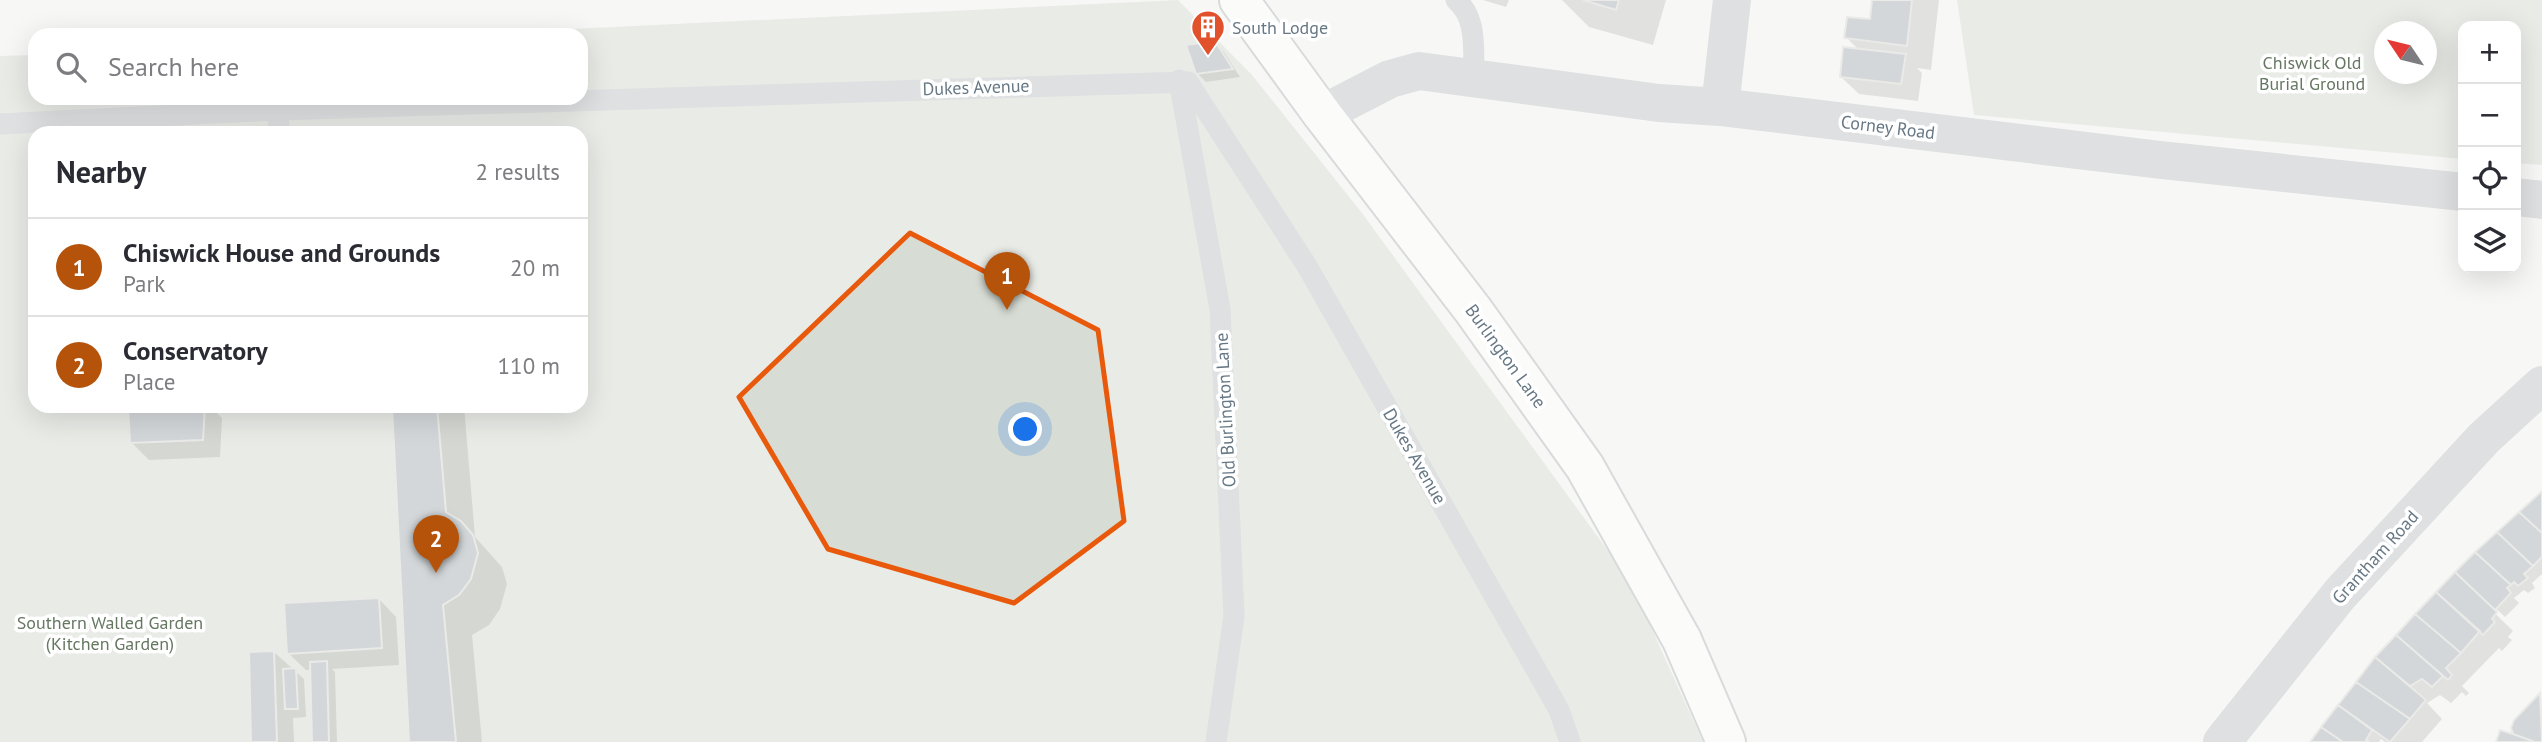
<!DOCTYPE html>
<meta charset="utf-8">
<style>
:root{--surface:#fff;--page:#f2f2f3;--text:#2b2b33;--muted:#7c7c81;--line:#e1e1e2;--accent:#b45309}
body{margin:0;font-family:"PT Sans",sans-serif;background:var(--page);color:var(--text)}
.controls{position:absolute;right:21px;top:21px;display:grid;overflow:hidden;border-radius:14px;box-shadow:0 7px 28px #0002}
.controls button{width:63px;height:63px;display:grid;place-items:center;padding:0;border:0;border-bottom:2px solid var(--line);background:var(--surface);color:var(--text);font:35px sans-serif}
.compass{position:absolute;left:2374px;top:21px;width:63px;height:63px;border-radius:50%;background:var(--surface);box-shadow:0 7px 28px #0002;rotate:305deg}
.you{position:absolute;left:1026px;top:430px;width:24px;height:24px;margin:-18px;border:5px solid #fff;border-radius:50%;background:#1a73e8;box-shadow:0 0 0 10px #1a73e833}
.badge{display:grid;place-items:center;width:46px;height:46px;border-radius:50%;background:var(--accent);color:#fff;font-size:23px;font-weight:700}
.pin{position:absolute;translate:-50% -58px;filter:drop-shadow(0 2px 4px #0008)}
.pin::after{content:'';position:absolute;top:37px;width:24px;height:21px;background:inherit;clip-path:polygon(0 0,100% 0,50% 100%)}
.list{margin:0;padding:0;list-style:none}
h2{display:flex;justify-content:space-between;align-items:center;height:91px;margin:0;padding:0 28px;font-size:30px}
h2 small{font-size:23px;font-weight:400;color:var(--muted)}
.list li{display:grid;grid-template-columns:46px 1fr auto;gap:21px;align-items:center;box-sizing:border-box;height:98px;padding:0 28px;border-top:2px solid var(--line)}
.list b{display:block;font-size:26px;white-space:nowrap}
.list p{margin:0;font-size:23px;white-space:nowrap;color:var(--muted)}
.list em{font-size:23px;font-style:normal;color:var(--muted)}
.icon{flex:none;width:38px;height:38px;fill:none;stroke:currentColor;stroke-width:2;stroke-linecap:round;stroke-linejoin:round}
.map{position:relative;flex:none;width:2542px;height:742px;overflow:hidden}
.search{position:absolute;background:var(--surface);box-shadow:0 7px 28px #0002;left:28px;top:28px;width:560px;height:77px;display:flex;align-items:center;gap:18px;box-sizing:border-box;padding:0 24px;border-radius:21px;color:var(--muted);font-size:26px}
.panel{position:absolute;background:var(--surface);box-shadow:0 7px 28px #0002;left:28px;top:126px;width:560px;height:287px;border-radius:21px}
.map>svg:first-child{display:block}
.green{fill:#d7dcd4;fill-rule:evenodd}
.shadow{fill:#0003}
.building{fill:#a7b0b6;stroke:#d9d9d7;stroke-width:2}
.lines{fill:none;stroke-linecap:round;stroke-linejoin:round}
.highway-casing{stroke:#b2b6ba;stroke-width:42}
.lane{stroke:#bec3c7;stroke-width:21}
.street{stroke:#bec3c7;stroke-width:38}
.highway{stroke:#fff;stroke-width:38}
.marked{fill:none;stroke:#e8590c;stroke-width:5;stroke-linejoin:round}
.labels{text-anchor:middle;dominant-baseline:central;stroke-width:7;stroke-linejoin:round;paint-order:stroke}
.poi-label{font-size:18px;fill:#677885;stroke:#fff;text-anchor:start}
.park-label{font-size:18px;fill:#667762;stroke:#fff}
.street-label{font-size:18px;fill:#677885;stroke:#fff}
</style>
<div class="map">
<svg width="2542" height="742" viewBox="0 0 2542 742">
<rect width="100%" height="100%" fill="#f7f7f5"/>
<path class="green" d="M1178,0L1252,75L1362,213L1630,581L1703,742H0V56L35,55V98H581V35H447ZM35,133H581V406H35Z
M1957,0H2542V165L2516,163V26H2463V159L1974,115ZM2384,32H2426V74H2384Z"/>
<path class="shadow" d="M1483,0H1509L1506,7Z
M1562,0H1666L1653,45L1589,27Z
M1874,0H1939L1931,70L1917,68L1922,73L1918,101L1859,94L1841,77L1859,50L1846,37L1871,21Z
M1215,43L1224,52L1240,77L1206,82L1197,73Z
M130,406H210L222,418L220,457L149,460L131,442Z
M395,406H464L475,537L502,567L507,584L500,609L489,625L472,635L482,742H411Z
M2542,494V574L2532,583L2535,588L2528,593L2524,590L2514,598L2519,603L2505,617L2467,581L2464,583L2513,631L2508,637L2512,640L2502,651L2499,648L2462,686L2469,693L2466,696L2462,692L2451,703L2440,695L2427,703L2442,719L2422,742H2385L2381,739L2379,742H2312L2377,658L2456,573Z
M379,599L396,617L399,665L332,669L335,672L337,742H314L312,670H306L288,653Z
M274,652L304,679L306,717L293,718L294,742H253Z
M2541,695L2542,742H2498L2516,737L2515,721Z"/>
<path class="building" d="M1583,0H1619L1616,10Z
M1872,0H1912L1907,46L1844,38L1847,17L1870,19Z
M1215,41L1233,69L1196,74L1186,45Z
M1843,47L1906,54L1901,84L1840,77Z
M128,406H205L203,440L130,443Z
M392,406H437L446,512L461,521L473,535L478,553L471,579L459,595L443,605L456,742H409Z
M2541,492L2542,493V533L2519,512Z
M2519,512L2542,533V557L2533,566L2497,532Z
M2497,532L2533,566L2524,574L2528,578L2518,586L2514,582L2511,585L2475,552Z
M2475,552L2511,585L2507,588L2511,593L2495,610L2455,572Z
M2455,572L2497,612L2492,619L2495,622L2483,635L2436,592Z
M2436,592L2480,631L2461,653L2415,614Z
M379,598L382,648L287,654L284,603Z
M2415,614L2461,653L2446,668L2452,675L2448,680L2396,635Z
M2396,635L2443,676L2432,687L2422,679L2410,686L2375,657Z
M274,651L277,742H251L249,652Z
M2375,657L2426,700L2410,719L2356,682Z
M327,661L329,742H312L310,662Z
M296,668L298,709H285L283,669Z
M2356,682L2410,719L2390,742L2338,705Z
M2540,693L2542,742H2535L2513,734L2511,728L2514,720Z
M2338,705L2372,730L2366,740L2369,742H2343L2321,727Z
M2321,727L2343,742H2310Z
M2500,730L2513,734L2535,742H2496Z"/>
<g class="lines">
<g class="highway-casing">
<path id="highway" d="M1239,0L1322,114L1473,310L1585,467L1682,640L1726,742"/>
</g>
<path class="lane" d="M1456,0C1478,18 1473,52 1474,78
M1179,80L1220,309L1234,616L1216,742
M278,110L279,133
M0,124L278,110L1188,82L1307,266L1559,710L1570,742"/>
<path class="street" d="M1720,107L1732,0
M1322,114L1390,79L1419,71L1659,103L1720,107L2161,160L2463,192
M2516,197L2542,200
M2222,742L2340,594L2484,438L2542,385"/>
<use href="#highway" class="highway"/>
</g>
<path d="M0 0H2542V742H0ZM910,233L1098,330L1124,521L1014,603L828,549L739,397Z" fill="#f7f7f5" fill-opacity=".55" fill-rule="evenodd"/>
<path class="marked" d="M910,233L1098,330L1124,521L1014,603L828,549L739,397Z"/>
<defs>
<g id="building-pin" transform="scale(1.75)"><path d="M0 17L-7.5 6A9.5 9.5 0 1 1 7.5 6Z" fill="#e1522c" stroke="#fff"/><path d="M-4-6H4V6H1V3H-1V6H-4ZM-2.5-4.3h1.7v1.8h-1.7ZM.8-4.3h1.7v1.8H.8ZM-2.5-1h1.7V.8h-1.7ZM.8-1h1.7V.8H.8Z" fill="#fff"/></g>
</defs>
<g fill-rule="evenodd">
<use href="#building-pin" x="1208" y="27"/>
</g>
<g class="labels">
<g class="poi-label">
<text x="1232" y="27">South Lodge</text>
</g>
<g class="park-label">
<text x="2312" y="62">Chiswick Old<tspan x="2312" dy="21">Burial Ground</tspan></text>
<text x="110" y="622">Southern Walled Garden<tspan x="110" dy="21">(Kitchen Garden)</tspan></text>
</g>
<g class="street-label">
<text transform="translate(976 87) rotate(-2)">Dukes Avenue</text>
<text transform="translate(1888 127) rotate(7)">Corney Road</text>
<text transform="translate(1506 356) rotate(54)">Burlington Lane</text>
<text transform="translate(1225 410) rotate(-93)">Old Burlington Lane</text>
<text transform="translate(1415 456) rotate(60)">Dukes Avenue</text>
<text transform="translate(2375 557) rotate(-48)">Grantham Road</text>
</g>
</g>
</svg>
<div class="controls">
<button>+</button>
<button>−</button>
<button><svg class="icon" aria-label="locate" viewBox="0 0 24 24"><circle cx="12" cy="12" r="6"/><path d="M12 2v4M12 18v4M2 12h4M18 12h4"/></svg></button>
<button><svg class="icon" aria-label="layers" viewBox="0 0 24 24"><path d="M12 4l9 5-9 5-9-5zM3 14l9 5 9-5"/></svg></button>
</div>
<svg class="compass" viewBox="-18 -18 36 36"><path d="M0-13l5 13h-10z" fill="#e53935"/><path d="M0 13l5-13h-10z" fill="#7c7c81"/></svg>
<div class="you"></div>
<div class="pin badge" style="left:1007px;top:310px">1</div>
<div class="pin badge" style="left:436px;top:573px">2</div>
<div class="search"><svg class="icon" aria-label="search" viewBox="0 0 24 24"><circle cx="10" cy="10" r="6"/><path d="M15 15l6 6"/></svg>Search here</div>
<section class="panel">
<h2>Nearby<small>2 results</small></h2>
<ul class="list">
<li><span class="badge">1</span><div><b>Chiswick House and Grounds</b><p>Park</p></div><em>20 m</em></li>
<li><span class="badge">2</span><div><b>Conservatory</b><p>Place</p></div><em>110 m</em></li>
</ul>
</section>
</div>
